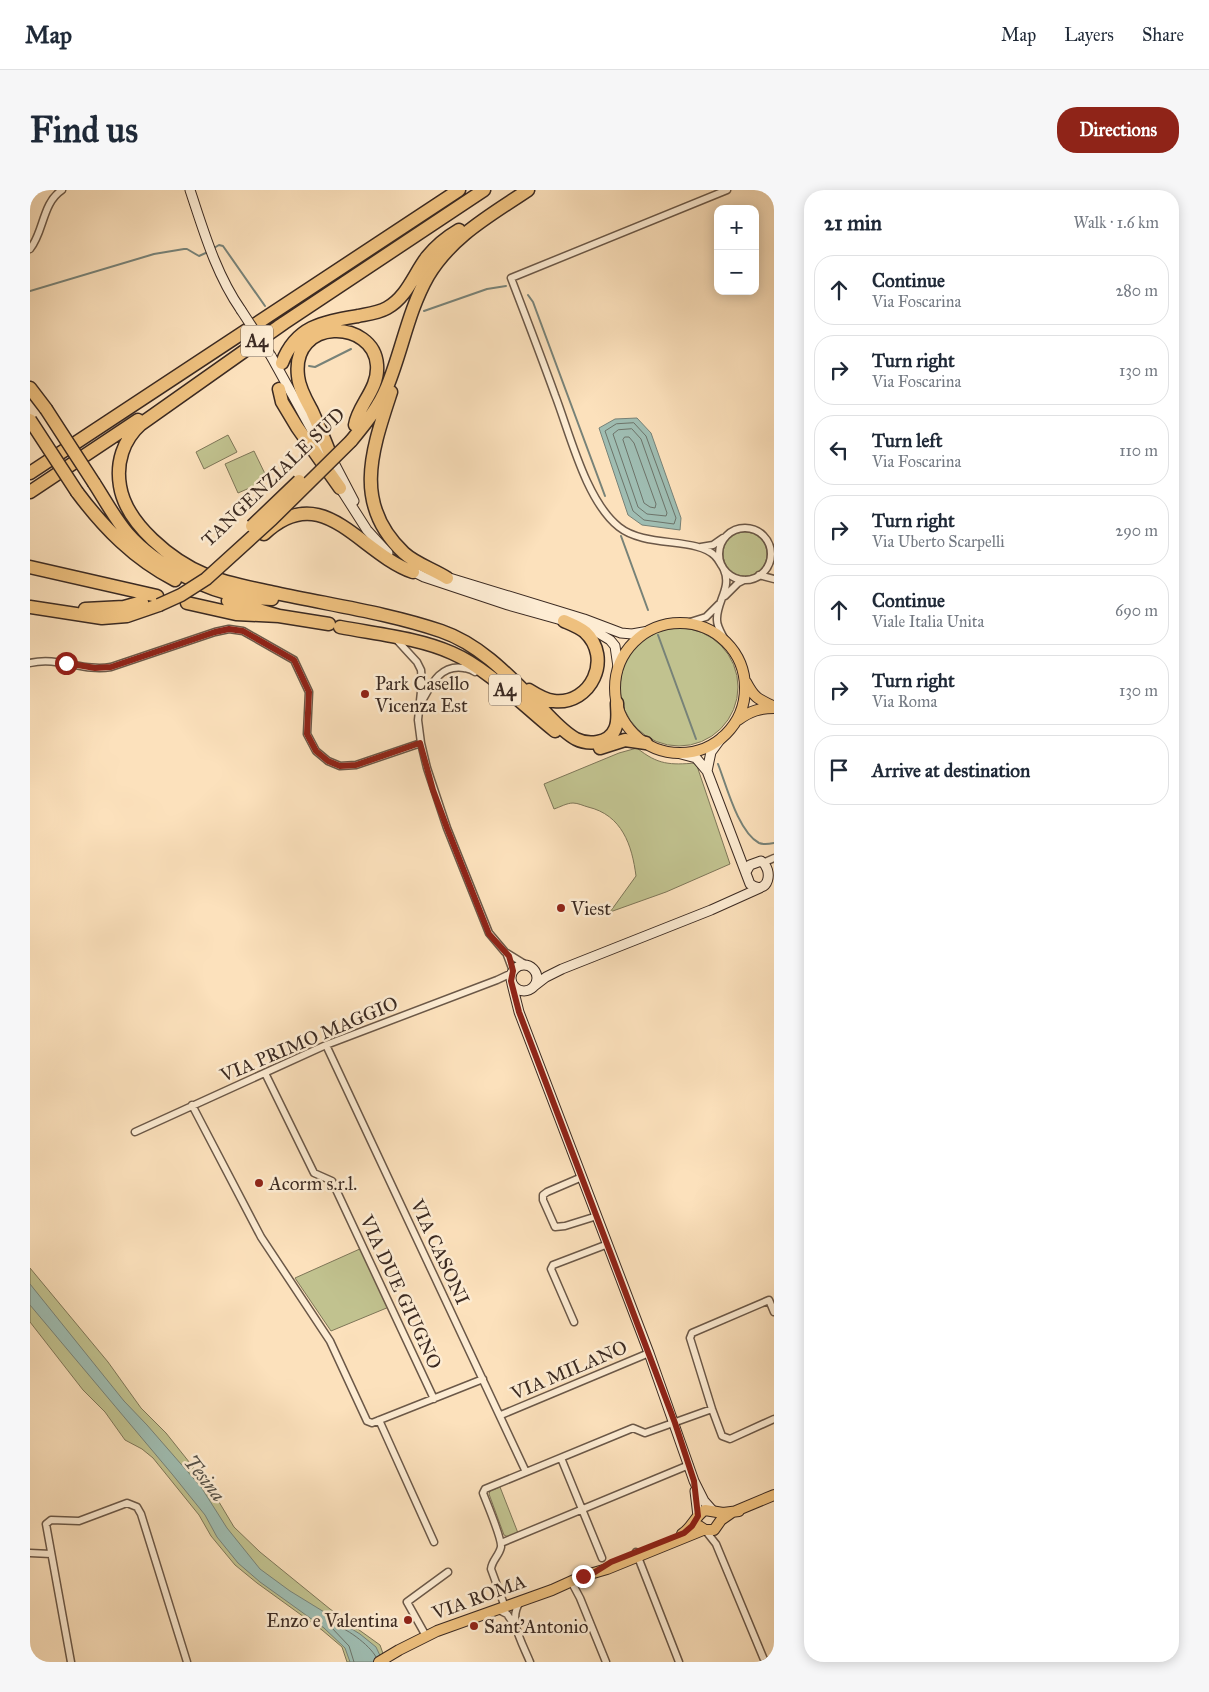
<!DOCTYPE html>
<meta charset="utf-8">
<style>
:root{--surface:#fff;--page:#f6f6f7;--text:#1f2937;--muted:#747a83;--line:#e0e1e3;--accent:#8f2418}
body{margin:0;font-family:"IM FELL Great Primer",serif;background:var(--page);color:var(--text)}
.controls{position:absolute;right:15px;top:15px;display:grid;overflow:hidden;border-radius:10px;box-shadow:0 2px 12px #0003}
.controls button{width:45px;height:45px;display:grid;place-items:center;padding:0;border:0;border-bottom:1px solid var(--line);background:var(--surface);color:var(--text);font:25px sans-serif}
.stop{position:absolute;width:15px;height:15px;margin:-11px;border:4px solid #8f2418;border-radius:50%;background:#fff}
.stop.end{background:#8f2418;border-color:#fff;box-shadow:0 1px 5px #0008}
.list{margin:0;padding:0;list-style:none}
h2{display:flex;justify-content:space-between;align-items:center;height:65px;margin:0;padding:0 20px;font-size:21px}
h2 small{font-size:16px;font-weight:400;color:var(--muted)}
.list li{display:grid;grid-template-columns:32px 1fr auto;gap:15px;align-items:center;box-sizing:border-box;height:70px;margin:0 10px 10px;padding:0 10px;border:1px solid var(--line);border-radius:20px}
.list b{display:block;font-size:19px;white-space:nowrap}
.list p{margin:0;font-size:16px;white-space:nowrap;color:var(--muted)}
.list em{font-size:16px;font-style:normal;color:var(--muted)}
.icon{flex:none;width:28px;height:28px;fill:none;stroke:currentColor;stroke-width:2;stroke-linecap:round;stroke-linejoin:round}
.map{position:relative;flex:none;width:744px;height:1472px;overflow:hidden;border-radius:20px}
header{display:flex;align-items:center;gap:30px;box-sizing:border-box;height:70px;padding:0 25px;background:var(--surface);border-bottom:1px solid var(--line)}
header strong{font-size:24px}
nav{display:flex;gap:28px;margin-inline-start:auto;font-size:18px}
.intro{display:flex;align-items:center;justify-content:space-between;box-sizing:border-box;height:120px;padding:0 30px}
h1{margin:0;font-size:35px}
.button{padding:12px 22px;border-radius:20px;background:var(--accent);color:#fff;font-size:18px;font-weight:700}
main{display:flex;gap:30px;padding:0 30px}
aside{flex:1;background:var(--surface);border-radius:20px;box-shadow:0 2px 12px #0003}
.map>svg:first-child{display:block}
.green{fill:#c1c28f;stroke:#7e7658}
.water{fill:#9fbdb2;stroke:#778278}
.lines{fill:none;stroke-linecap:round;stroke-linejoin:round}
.shore{stroke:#6d746a;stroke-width:1}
.stream{stroke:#778278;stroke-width:2}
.street-casing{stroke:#6b5848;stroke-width:9}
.secondary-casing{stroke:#3b2a22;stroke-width:11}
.primary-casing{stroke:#3b2a22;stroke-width:12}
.highway-casing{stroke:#3b2a22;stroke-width:15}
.street{stroke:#fdecd3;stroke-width:6}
.secondary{stroke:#fdecd3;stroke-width:9}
.primary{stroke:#eec07e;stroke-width:10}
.highway{stroke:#eec07e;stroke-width:12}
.secondary-bridge-casing{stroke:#3b2a22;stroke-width:11;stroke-linecap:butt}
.highway-bridge-casing{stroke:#3b2a22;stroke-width:15;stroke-linecap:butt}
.secondary-bridge{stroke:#fdecd3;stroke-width:9}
.highway-bridge{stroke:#eec07e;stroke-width:12}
.route{stroke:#8f2418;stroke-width:6}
.poi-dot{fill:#8f2418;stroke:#fdecd3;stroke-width:2}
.labels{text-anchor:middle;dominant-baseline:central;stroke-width:5;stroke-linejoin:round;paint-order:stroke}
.shield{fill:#fdecd3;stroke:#756457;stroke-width:1}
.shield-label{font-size:18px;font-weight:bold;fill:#3b2a22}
.street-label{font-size:19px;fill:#3b2a22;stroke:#fdecd3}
.poi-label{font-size:19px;fill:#3b2a22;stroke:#fdecd3;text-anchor:start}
.water-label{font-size:20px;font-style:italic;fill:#544f46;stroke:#fdecd3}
</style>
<header>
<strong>Map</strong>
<nav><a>Map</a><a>Layers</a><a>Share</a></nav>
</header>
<div class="intro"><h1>Find us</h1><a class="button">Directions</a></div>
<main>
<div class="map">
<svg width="744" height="1472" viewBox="0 0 744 1472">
<rect width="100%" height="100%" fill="#fce1bc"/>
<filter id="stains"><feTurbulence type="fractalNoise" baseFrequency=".004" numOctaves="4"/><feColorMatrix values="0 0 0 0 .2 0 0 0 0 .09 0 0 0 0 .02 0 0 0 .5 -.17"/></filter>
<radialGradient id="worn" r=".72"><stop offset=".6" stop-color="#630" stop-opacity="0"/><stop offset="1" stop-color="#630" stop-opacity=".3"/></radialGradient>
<path class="green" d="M198,245L207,262L174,279L166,262Z
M224,261L238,290L208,303L195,274Z
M693 364a22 22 0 1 1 44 0a22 22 0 1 1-44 0Z
M590 497a59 59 0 1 1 118 0a59 59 0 1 1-118 0Z
M607,558C628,575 640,575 666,573L700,674L636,702L580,722L606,686C602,655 592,625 558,617C554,616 548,613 543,613C537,613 530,617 524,619L514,594L589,563Z
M332,1058L359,1117L301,1141L265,1088Z
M0,1078L78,1172L111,1218L136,1243L183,1302L204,1337L230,1362L300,1419L350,1455L356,1472H317L312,1457L292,1440L227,1393L205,1375L181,1346L169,1325L123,1268L112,1259L95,1250L75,1222L53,1200L0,1132Z
M470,1297L488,1343L478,1347L474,1345L459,1304L460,1301Z"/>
<path class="water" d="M607,228L621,243L651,328L650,340L612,335L598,325L569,238L585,229Z
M0,1094L94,1211L117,1235L171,1297L197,1338L230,1379L260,1401L330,1444L346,1457L353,1472H320L315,1458L294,1438L230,1392L208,1373L187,1347L175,1325L142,1284L0,1115Z"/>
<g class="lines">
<path class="shore" d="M604,233L616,246L646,328L644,334L614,330L603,321L575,241L586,234Z
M602,239L611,249L637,323L636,326L617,324L608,317L583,244L588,240Z
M595,247H599L604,253L626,314L625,318L620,317L614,313L593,250Z
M324,1472L319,1456L301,1437V1434C314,1436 340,1455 346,1467"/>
<path class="stream" d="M184,58L189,55L193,56L235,116
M0,101L124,64L154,59H157L169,66L178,62
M498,105L503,112L575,306
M394,121L457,99L476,96
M279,176L285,177L321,159
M591,346L618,420
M628,445L666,549
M688,574C696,594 708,642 729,653C734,655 739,654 744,653"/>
<g class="street-casing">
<path id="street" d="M0,59C14,42 12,13 32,0
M689 364a26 26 0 1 1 52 0a26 26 0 1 1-52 0Z
M671,357L683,355L693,348
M692,376C690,373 688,369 685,366C667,347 615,358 589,337C556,311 540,244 525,205C511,166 496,127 481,88L697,0
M694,380C702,398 686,412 687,430C687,438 693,445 696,452
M729,385L744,389
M695,406L708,393L714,390
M657,433L676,427L689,414
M365,448L387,472L391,480L392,492L388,530L391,553L397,578L417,638L459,743L475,762L498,776
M0,473C28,466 53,482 81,477L185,442L199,439L213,441L264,470L279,502L277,544L286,561L298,571L310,576L326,575L391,553
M391,513C401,495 410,474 434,478C439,479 441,479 445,482
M735,672L744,668
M477,765L483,781
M296,855L496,1282
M235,883L284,983L302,991L404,1209
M162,915L231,1047L300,1151L337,1231L342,1233L453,1189
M105,942L296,855L467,790L482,783
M552,987L517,1002L513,1005V1010L525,1037L535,1036L567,1026
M744,1122L739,1110L662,1143L660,1148L682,1219L692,1246L700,1249L744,1229
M544,1132L521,1079L523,1075L578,1054
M471,1225L619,1163
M349,1230L404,1352
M531,1268L572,1368
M675,1340L686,1354L735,1472
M471,1353L659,1275
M606,1362L649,1472
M0,1363L21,1364
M541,1391L550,1408L576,1472
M490,1412C477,1430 493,1454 500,1472
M475,1417L461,1379C462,1370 469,1366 471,1357C472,1348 457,1314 453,1303L455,1299L603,1238L615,1243L682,1219
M469,1420L477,1424L485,1436
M396,1446L377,1412L418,1382
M41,1472L16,1334L21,1330L49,1331L97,1313L107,1317L111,1324L157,1472"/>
</g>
<g class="secondary-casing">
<path id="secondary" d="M160,0C174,42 186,84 211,120
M241,166L283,242L297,272
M300,265L324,311
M307,293L337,340L358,363
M380,380L394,387L478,415L560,438L580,450L585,456L588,477
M413,386L554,429L591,443L602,444L619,441
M647,563L666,568L677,581L720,694C739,707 744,679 731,671L720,675L716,682
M677,581L681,562L692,547
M481 788a13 13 0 1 1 26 0a13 13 0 1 1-26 0Z
M482,794L489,822L619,1163L664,1291L674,1311L682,1320
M503,797L516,787L532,779L681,720L730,698
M665,1301L668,1326"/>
</g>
<g class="primary-casing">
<path id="primary" d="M585 498a65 65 0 1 1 130 0a65 65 0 1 1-130 0Z
M716,492C724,507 727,509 743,516
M708,530C720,521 730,518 744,518
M669,1336L675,1340H684L691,1330L701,1323L744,1305
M652,1344C662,1338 665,1326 675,1320L693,1323L709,1321
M349,1472L369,1460L407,1441L522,1400L553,1386L577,1379L673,1340"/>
</g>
<g class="highway-casing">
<path id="highway" d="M254,133L111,234C93,250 86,273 90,296C96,334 142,371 176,385C198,394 223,398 246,403C301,415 358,423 411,441C452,455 482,489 512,519C522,529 533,542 546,549C558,555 579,554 585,539C589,531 587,521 587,513
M248,137L454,0
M252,173C266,136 293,132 328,126C338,124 348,123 357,118C377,107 384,84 397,67C406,56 417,47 429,40
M0,198L16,219
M249,199L252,212L267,237L310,298
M361,202C342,260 322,314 374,363C386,374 403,379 417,388
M321,251C335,234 349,217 357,197C372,161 378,121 398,86C422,46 461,25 498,0
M301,267C296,252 289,237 282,221C276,210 269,198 268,186C261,127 344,129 347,175C349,199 328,215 325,235
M0,283L429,0
M64,293C75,310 85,329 98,344C125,375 176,401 215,407C224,409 233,408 242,409
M0,302L108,230
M47,302C74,338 104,369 145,390
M234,344C293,288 329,363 383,382
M0,377L127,406
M198,411L249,426
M157,413L206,424L249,426L299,434
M0,417L72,428L97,426L129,415
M55,419L94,417L112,412
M310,437C346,444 389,448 422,463C457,478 495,517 525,541
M499,500C507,505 515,510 524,511C561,515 583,468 555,442C549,437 541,434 534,431
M570,558L595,550L616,553"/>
</g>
<use href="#street" class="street"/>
<use href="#secondary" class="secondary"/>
<use href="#primary" class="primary"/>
<use href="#highway" class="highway"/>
<g class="secondary-bridge-casing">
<path id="secondary-bridge" d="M211,120L241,166"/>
</g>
<g class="highway-bridge-casing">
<path id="highway-bridge" d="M16,219L64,293
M0,230L47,302
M222,336L269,291
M129,415L151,405L176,389L242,329L321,251"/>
</g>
<use href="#secondary-bridge" class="secondary-bridge"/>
<use href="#highway-bridge" class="highway-bridge"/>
</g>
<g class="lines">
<path class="route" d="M36,473L65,478L81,477L185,442L199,439L213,441L264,470L279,502L277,544L286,561L298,571L310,576L326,575L390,553L403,600L417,638L459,744L479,766L481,773L483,781L481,791L489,822L645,1233L664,1291L668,1326L662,1336L654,1343L581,1372L565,1382L553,1386"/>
</g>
<g class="poi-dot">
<circle cx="335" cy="504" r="5"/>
<circle cx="531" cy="718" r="5"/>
<circle cx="229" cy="993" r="5"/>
<circle cx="378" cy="1430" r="5"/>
<circle cx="444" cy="1436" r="5"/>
</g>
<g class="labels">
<g class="shield">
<rect x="211" y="135.5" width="32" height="31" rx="4"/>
<rect x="459" y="484.5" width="32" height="31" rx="4"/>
</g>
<g class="shield-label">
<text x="227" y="151">A4</text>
<text x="475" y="500">A4</text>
</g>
<g class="street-label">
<text transform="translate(243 287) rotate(-44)">TANGENZIALE SUD</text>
<text transform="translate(279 849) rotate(-23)">VIA PRIMO MAGGIO</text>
<text transform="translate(410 1062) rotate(65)">VIA CASONI</text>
<text transform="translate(371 1102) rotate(65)">VIA DUE GIUGNO</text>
<text transform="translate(539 1180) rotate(-23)">VIA MILANO</text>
<text transform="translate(449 1407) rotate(-20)">VIA ROMA</text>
</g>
<g class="poi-label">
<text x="345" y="493">Park Casello<tspan x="345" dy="22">Vicenza Est</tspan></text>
<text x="541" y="718">Viest</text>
<text x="239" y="993">Acorm s.r.l.</text>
<text x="368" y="1430" text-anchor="end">Enzo e Valentina</text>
<text x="454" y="1436">Sant'Antonio</text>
</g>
<g class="water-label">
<text transform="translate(175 1288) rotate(51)">Tesina</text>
</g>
</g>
<rect width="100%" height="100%" filter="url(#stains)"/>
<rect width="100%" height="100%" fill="url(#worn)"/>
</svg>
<div class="controls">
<button>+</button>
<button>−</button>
</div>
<div class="stop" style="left:36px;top:473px"></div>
<div class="stop end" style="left:553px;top:1386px"></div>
</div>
<aside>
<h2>21 min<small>Walk · 1.6 km</small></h2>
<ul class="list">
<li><svg class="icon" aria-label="ahead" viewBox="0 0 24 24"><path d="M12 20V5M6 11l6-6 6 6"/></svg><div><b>Continue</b><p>Via Foscarina</p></div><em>280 m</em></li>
<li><svg class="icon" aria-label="right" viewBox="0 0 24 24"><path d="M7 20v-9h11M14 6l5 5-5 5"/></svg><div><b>Turn right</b><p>Via Foscarina</p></div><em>130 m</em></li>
<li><svg class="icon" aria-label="left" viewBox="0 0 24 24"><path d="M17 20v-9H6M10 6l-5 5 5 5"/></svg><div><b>Turn left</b><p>Via Foscarina</p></div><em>110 m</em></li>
<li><svg class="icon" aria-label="right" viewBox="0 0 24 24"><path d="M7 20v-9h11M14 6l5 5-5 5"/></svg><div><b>Turn right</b><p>Via Uberto Scarpelli</p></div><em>290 m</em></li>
<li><svg class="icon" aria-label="ahead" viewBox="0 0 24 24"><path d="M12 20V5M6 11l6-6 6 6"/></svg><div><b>Continue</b><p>Viale Italia Unita</p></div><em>690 m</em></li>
<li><svg class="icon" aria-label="right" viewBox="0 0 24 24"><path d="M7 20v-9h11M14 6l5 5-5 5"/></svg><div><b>Turn right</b><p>Via Roma</p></div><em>130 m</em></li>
<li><svg class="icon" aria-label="arrive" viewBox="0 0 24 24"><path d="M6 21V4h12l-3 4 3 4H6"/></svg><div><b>Arrive at destination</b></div></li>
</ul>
</aside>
</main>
